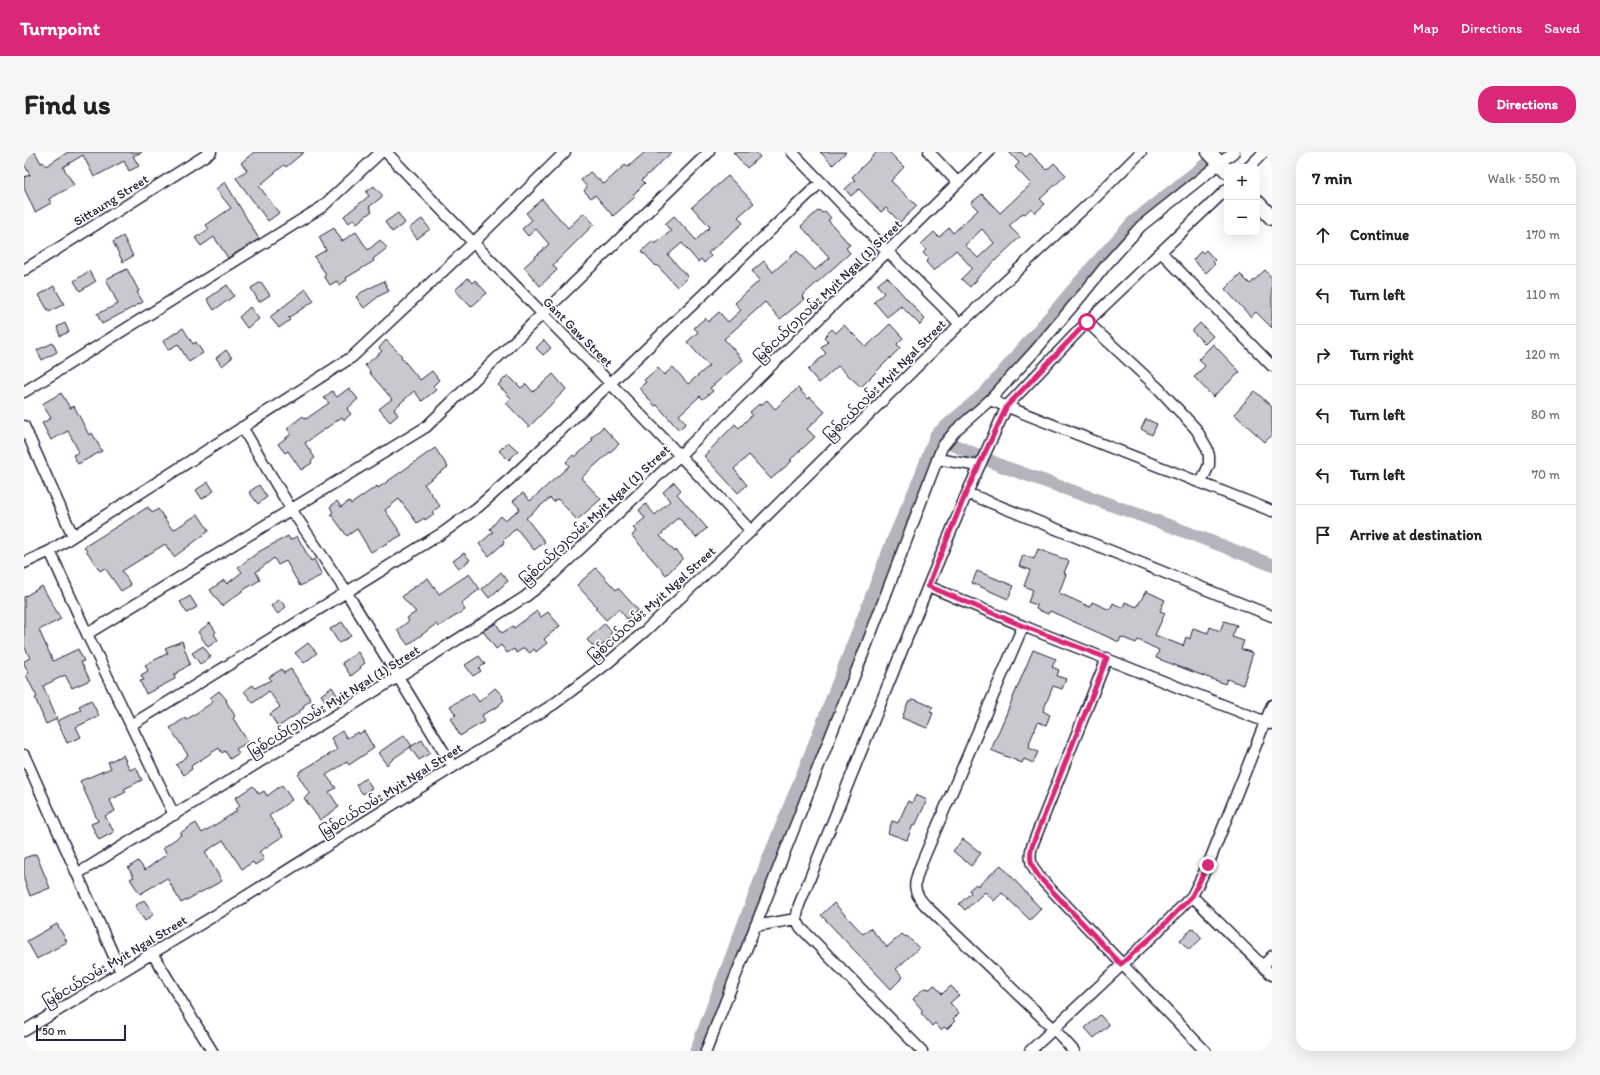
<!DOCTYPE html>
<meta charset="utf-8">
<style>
:root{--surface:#fff;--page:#f6f6f6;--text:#222;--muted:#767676;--line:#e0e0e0;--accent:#db2777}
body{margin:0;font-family:Itim,"Noto Sans Myanmar",sans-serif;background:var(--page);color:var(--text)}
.controls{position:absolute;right:12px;top:12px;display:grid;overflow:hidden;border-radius:8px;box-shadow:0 4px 16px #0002}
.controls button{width:36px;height:36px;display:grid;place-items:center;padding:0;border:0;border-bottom:1px solid var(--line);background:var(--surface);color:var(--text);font:20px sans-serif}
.scale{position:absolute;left:12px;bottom:10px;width:90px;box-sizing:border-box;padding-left:4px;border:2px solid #22223b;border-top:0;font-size:11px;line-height:14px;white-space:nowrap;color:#22223b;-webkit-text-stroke:3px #fff;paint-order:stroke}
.stop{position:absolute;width:12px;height:12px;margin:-9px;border:3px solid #db2777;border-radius:50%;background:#fff}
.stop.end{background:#db2777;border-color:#fff;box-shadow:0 1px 4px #0008}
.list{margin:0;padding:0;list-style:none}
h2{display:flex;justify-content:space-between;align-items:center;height:52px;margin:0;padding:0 16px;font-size:17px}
h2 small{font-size:13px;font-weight:400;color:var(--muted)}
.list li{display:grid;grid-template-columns:26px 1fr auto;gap:12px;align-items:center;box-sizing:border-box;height:60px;padding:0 16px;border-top:1px solid var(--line)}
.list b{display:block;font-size:15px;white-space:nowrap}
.list em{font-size:13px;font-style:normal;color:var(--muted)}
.icon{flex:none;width:22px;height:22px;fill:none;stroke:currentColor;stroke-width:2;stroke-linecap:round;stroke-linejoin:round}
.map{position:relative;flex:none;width:1248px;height:899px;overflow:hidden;border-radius:16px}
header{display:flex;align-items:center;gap:24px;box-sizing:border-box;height:56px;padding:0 20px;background:var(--accent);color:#fff}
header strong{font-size:19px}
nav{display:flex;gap:22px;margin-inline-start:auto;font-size:14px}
.intro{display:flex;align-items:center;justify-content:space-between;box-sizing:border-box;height:96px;padding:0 24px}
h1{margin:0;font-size:28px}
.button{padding:10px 18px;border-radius:16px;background:var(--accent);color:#fff;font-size:14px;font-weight:700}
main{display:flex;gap:24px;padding:0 24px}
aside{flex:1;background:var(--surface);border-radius:16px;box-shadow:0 4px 16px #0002}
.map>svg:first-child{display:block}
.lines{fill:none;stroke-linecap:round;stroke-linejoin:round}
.canal{stroke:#b4b4bc;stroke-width:13}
.building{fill:#c8c8cf;stroke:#22223b;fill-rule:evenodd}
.street-casing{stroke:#22223b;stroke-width:13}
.secondary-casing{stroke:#22223b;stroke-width:17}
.street{stroke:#fff;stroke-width:10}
.secondary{stroke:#fff;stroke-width:14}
.route{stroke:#db2777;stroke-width:5}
.labels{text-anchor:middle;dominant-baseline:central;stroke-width:3.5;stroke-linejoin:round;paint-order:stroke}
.street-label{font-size:13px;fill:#22223b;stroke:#fff}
</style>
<header>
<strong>Turnpoint</strong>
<nav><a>Map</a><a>Directions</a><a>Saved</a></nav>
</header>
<div class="intro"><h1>Find us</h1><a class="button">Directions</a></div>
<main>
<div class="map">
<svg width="1248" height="899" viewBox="0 0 1248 899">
<rect width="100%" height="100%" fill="#fff"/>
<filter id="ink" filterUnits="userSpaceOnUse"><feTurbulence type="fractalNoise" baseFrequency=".025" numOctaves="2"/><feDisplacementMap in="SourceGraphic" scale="8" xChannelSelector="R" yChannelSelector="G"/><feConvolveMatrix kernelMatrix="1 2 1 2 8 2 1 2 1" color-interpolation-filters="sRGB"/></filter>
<g filter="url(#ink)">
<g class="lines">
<path class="canal" d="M930,293L978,314L1149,375L1248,413
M672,899L742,713L789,596L869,388L896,326L912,283L961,241L1071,112L1110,69L1182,12"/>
</g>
<path class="building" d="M6,0H11L17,11L19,10L22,14L44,0H118L109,4L115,14L105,19L100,9L70,25L59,3L39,15L50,33L25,47L27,51L11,60L0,36V25L6,23L0,12V3Z
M230,0H280L262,15L260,13L235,34L255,61L244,69L212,26L223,18L217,11Z
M621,0H648L618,28L621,31L609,43L611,45L589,64L571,43L567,46L560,39L563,35L557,28L566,20L580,32L601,13L604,15Z
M709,0H732L736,5L723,16Z
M796,0H822L809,13Z
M853,0H865L880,15L867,29L893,54L876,70L862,56L857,60L835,37L827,44L821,37L831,28L828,25Z
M985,0H997L1002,5L1006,1L1023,18L1030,11L1042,23L1016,47L1021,52L1011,61L1007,56L1001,62L999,61L985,74L996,85L952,127L953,128L946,135L937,127L948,116L932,98L910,119L902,110L905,107L899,101L902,98L897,92L910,80L915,85L925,76L929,81L954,58L947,51L958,42L976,61L1007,32L991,15L995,11ZM958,77L970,91L954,106L941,93Z
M704,24L730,51L714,65L719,71L684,101L687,104L680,111L677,107L674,110L658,91L644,103L664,125L653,135L633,113L632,114L618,99L629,89L631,92L647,79L641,72L650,64L672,88L686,75L668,55Z
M201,30L235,87L204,106L190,85L177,94L171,86L185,77L182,73L207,56L192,37Z
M350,34L359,44L345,55L348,59L333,71L330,67L325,71L320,64L345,44L342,40Z
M518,47L544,76L560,61L570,72L529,113L533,118L516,134L500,115L525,92L512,77L504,84L498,77L508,68L502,61Z
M795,58L798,61L801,59L807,66L804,68L826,93L822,96L826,101L778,144L781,147L756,167L741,150L700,187L719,208L686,236L689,239L679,247L676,244L655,263L662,271L655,278L633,253L631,254L615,236L622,230L620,228L634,216L640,223L649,215L664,232L685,214L663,190L674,180L670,176L681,166L684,170L695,160L704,170L717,158L711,151L736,128L728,119L740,109L749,120L773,99L791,118L806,106L777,74Z
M374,61L381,71L368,80L361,70Z
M398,67L406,77L393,87L385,76Z
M310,76L318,89L332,80L344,98L356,88L363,96L349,107L350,109L322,126L323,128L315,133L313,129L306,133L300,124L302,122L290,105L302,98L295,85Z
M99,84L109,104L99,110L89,90Z
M1182,98L1191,108L1189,110L1191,112L1182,121L1169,108L1177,99L1179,101Z
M103,117L115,139L113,140L119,150L78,172L73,162L94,152L82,127Z
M1241,118L1248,126V176L1232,160L1227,165L1201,137L1216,122L1226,132Z
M65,119L72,129L56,139L50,129Z
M863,125L901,167L896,173L877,154L863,165L850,150L860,141L853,133Z
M444,126L448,131L451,128L463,141L447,155L431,138Z
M360,129L365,139L355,144L340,156L332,145L338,140Z
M237,130L246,143L235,150L227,136Z
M203,133L210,144L190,158L183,147Z
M30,134L40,152L25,160L15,143Z
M282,137L290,149L264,166L266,168L255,176L246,165Z
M226,155L235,167L223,176L215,165Z
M41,171L45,180L36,184L33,175Z
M1176,171L1189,184L1181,192L1168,179Z
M866,172L879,186L873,192L876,196L837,235L814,214L795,231L784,218L802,201L797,196L804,189L800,185L808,177L812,181L820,173L842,195Z
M159,176L169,192L172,190L179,201L165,210L154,192L144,198L139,189Z
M362,188L378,204L377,205L396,228L408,219L415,228L409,234L412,238L398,249L390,239L370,257L374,263L366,270L355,257L368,247L345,220L346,219L341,213L358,199L355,196Z
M520,188L527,196L519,203L512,196Z
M29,191L33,200L18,208L13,198Z
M1189,192L1216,220L1189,245L1170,225L1181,214L1175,207Z
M202,198L208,206L198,214L192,206Z
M529,222L542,237L505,275L482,251L487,246L474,233L484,223L497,236L502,232L509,240Z
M325,236L334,247L323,257L327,262L320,268L318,265L281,291L291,306L287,309L288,311L277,318L264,299L261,301L254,292L267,282L263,276L279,264L282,267L305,251L300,246L308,239L313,245Z
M774,236L784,247L786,245L801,260L783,277L791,285L766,308L768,309L747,327L725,303L710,317L723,333L714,341L680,304L711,272L715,276L728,263L726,260L735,252L736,254L743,248L751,257Z
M1231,239L1248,255V282L1241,290L1210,262Z
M37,241L46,256L50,254L65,283L68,281L78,299L54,312L49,303L55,300L44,279L27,288L18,271L27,266L18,252Z
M1122,267L1133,272L1128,283L1117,277Z
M579,275L595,292L557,326L577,347L553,368L535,348L532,347L530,350L526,346L502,366L521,390L510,398L492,376L479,389L480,391L465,404L455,392L469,380L466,377L477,364L481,368L496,357L489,349L499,341L506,349L545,314L542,310L549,303L551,305L569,288L567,286Z
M484,290L494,299L485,308L475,299Z
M411,296L424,315L400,332L416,354L408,360L410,362L401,368L400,366L393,371L375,347L361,358L378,383L347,400L333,377L323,384L307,362L309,360L306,355L313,349L317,355L325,349L327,352L353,334L354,336Z
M184,330L190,339L178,347L172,338Z
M650,330L657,338L653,342L683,376L672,386L654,365L636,384L651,400L652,398L659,406L642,423L608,384L612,379L609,376L621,366L615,358L622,352L631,363L646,349L639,340Z
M235,333L243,345L234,352L225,340Z
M124,355L128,361L134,357L148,377L150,376L151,377L174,362L185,379L150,405L141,392L98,419L107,433L97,439L81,416L76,419L60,395Z
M264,384L266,388L273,384L287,409L290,407L298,423L276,434L262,409L254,413L250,406L232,420L236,428L221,437L198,454L186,438L200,428L203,432L218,420L214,415L236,399Z
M1014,397L1045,409L1040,421L1042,422L1035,441L1066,455L1068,450L1086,458L1089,451L1099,456L1101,450L1113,455L1122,439L1141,448L1136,459L1141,461L1131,483L1159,494L1162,485L1166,487L1169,476L1184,481L1186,475L1196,479L1200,469L1213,473L1208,485L1220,489L1217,497L1229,501L1219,533L1203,527L1201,532L1132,506L1135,498L1114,488L1112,491L1097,485L1095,490L1026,459L1024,462L1012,457L1013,453L1004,450L1009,438L1000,434L1006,418L995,414L999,403L1010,407Z
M440,401L446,408L435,416L429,409Z
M572,416L592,438L594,436L614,458L603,467L595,457L582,468L571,456L573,455L553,433Z
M953,419L990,434L984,447L948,431Z
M477,420L484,429L465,446L458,437Z
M445,422L456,437L437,451L441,458L414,475L412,472L384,493L373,478L385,469L383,466L392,460L378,445L384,439L404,426L415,442Z
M18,434L37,467L15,478L29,509L54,497L60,509L57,510L66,528L48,536L41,523L19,534L33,567L22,572L11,546L13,545L2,523L5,521L0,512V509L6,506L0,494V445Z
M166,444L173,455L163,461L156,450Z
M255,447L262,455L254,462L247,454Z
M513,459L517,465L524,460L536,474L520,487L523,491L512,500L510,497L506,501L500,496L492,501L490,497L483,501L477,493L472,497L459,479L472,471L478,481L489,474L490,476Z
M318,470L327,484L315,491L306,477Z
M186,471L192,480L190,482L194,488L184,495L174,480Z
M581,471L588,480L586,482L588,484L573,498L563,488Z
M158,489L166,512L150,523L151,527L122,542L116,529L120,528L117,523L124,519L121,513L144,501L141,496Z
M284,491L293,501L280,511L271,501Z
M179,494L187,505L176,512L168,501Z
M1009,498L1032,507L1028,515L1035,518L1033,524L1042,527L1038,537L1029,534L1019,559L1026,563L1022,573L1014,570L1006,589L1005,596L1014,600L1009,611L1000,607L998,611L967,598Z
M334,500L341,511L336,515L337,516L327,524L318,511Z
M455,504L461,512L455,516L457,519L449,524L441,513Z
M258,517L260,521L267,517L287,548L279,554L280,556L275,559L276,560L254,575L246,562L256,555L245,539L229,551L220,539L229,533L231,536L247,528L245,525Z
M308,535L313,543L302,550L297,543Z
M471,536L479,544L478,545L480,548L475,553V554L458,563L461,569L436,584L426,566L432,563L426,554L449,541L455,550Z
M195,539L203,548L202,549L211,564L209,566L224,590L212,597L215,601L206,607L201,599L198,601L195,596L167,614L168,617L160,623L152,613L164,603L146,576L161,566L162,568L189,550L186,546Z
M890,547L909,555L906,560L909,561L903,576L878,566L884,550Z
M67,548L75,564L52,575L57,585L43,591L33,569L57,558L55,554Z
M318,579L323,586L334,580L335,582L340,579L350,596L325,613L323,610L302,623L312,636L305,640L315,655L296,668L280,646L286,642L274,623L276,621L275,620L313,598L307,586Z
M380,583L388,594L370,606L363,613L354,601Z
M398,588L406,601L395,608L386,595Z
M99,603L106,618L112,615L118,628L100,637L102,640L86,648L91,659L81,664L90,680L75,688L67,672L74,669L56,629L87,616L84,610Z
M342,626L348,636L339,642L332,633Z
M258,633L268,648L245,664L259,684L235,700L240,707L231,713L229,710L218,717L199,688L181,700L198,729L157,751L143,726L116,742L106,727L110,725L104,716L114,709L121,718L143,702L139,696L157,683L156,681L172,671L178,681L213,659L211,657L216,654L211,646L229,634L235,642L240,639L243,644Z
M892,643L903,648L891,674L889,673L883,688L864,681L868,669L874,671L884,649L888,651Z
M939,687L957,701L947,714L929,699Z
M12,702L26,736L6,744L0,728V706Z
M977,713L1017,757L1006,768L978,741L970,749L961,740L941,758L935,752L947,741L945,738L952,732L954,734Z
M120,748L130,762L121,769L111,754Z
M810,751L839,782L846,776L863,795L878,782L882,785L883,784L895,796L872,817L879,825L867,837L797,763Z
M33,772L43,790L13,807L3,789Z
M1169,776L1178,786L1165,798L1156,788Z
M910,833L918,842L927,834L935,843L926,851L935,861L929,867L931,869L923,877L920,875L917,878L911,871L908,874L897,861L899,859L889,847L900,836L906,837Z
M1076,863L1085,873L1070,886L1061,876Z"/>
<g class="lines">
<g class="street-casing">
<path id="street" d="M362,0C483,127 608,251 727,379
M768,0L863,99L936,172
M905,0L934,31
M1225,15L1240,0
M1137,100L1248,214
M0,118L187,0
M1063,170L1134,236L1172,277L1183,296L1185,304V313L1177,331
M0,240L298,55L357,0
M966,248L1248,359
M0,274L49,384
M218,275L267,357L323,441L429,615
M913,307L955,314
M943,341L1248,464
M26,399L63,482L150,663
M0,411L26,399L328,205L449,91L541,0
M904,434L999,474L1247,572
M999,474L898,710C891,729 886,737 901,753L1030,877L1050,899
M63,482L402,275L685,0
M1083,506L1008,694C1004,708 1008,716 1017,727L1181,899
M107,573L420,380L454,355L487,326L797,30
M0,603L97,820
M53,722L374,525L501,445L523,428L656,303L965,0
M1168,744L1248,823
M731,774L772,767
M128,801L188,899
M1239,814L1248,804
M0,879L203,756L530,552L585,510L621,479L727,379L936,172L1073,44L1117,0
M682,899L843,492L918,295L932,278L966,248L1010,200L1059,142L1083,112L1117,74L1210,0
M898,899L777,776L772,767L775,753L904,434L943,341L983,254L1063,170L1203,37
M1006,899L1131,782L1168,744L1184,713L1248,553"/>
</g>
<g class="secondary-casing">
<path id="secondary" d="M1185,0L1203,19
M1233,50L1248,66"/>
</g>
<use href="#street" class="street"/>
<use href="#secondary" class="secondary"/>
</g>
</g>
<g class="lines" filter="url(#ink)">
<path class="route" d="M1063,170L983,254L942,341L904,434L999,474L1083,506L1008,694C1004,708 1008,716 1017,727L1097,812L1131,782L1168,744L1184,713"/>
</g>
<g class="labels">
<g class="street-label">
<text transform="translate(87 48) rotate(-32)">Sittaung Street</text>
<text transform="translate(804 139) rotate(-44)">မြစ်ငယ်(၁)လမ်း Myit Ngal (1) Street</text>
<text transform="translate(554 180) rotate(45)">Gant Gaw Street</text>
<text transform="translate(861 228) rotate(-45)">မြစ်ငယ်လမ်း Myit Ngal Street</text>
<text transform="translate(571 363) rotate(-43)">မြစ်ငယ်(၁)လမ်း Myit Ngal (1) Street</text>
<text transform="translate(628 452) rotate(-42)">မြစ်ငယ်လမ်း Myit Ngal Street</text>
<text transform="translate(310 549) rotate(-32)">မြစ်ငယ်(၁)လမ်း Myit Ngal (1) Street</text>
<text transform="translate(367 638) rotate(-32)">မြစ်ငယ်လမ်း Myit Ngal Street</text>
<text transform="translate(91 809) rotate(-31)">မြစ်ငယ်လမ်း Myit Ngal Street</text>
</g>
</g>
</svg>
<div class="controls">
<button>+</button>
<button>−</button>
</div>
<div class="scale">50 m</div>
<div class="stop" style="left:1063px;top:170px"></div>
<div class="stop end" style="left:1184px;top:713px"></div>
</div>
<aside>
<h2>7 min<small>Walk · 550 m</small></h2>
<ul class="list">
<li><svg class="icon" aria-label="ahead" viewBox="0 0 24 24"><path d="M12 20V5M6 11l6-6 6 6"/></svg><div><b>Continue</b></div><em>170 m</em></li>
<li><svg class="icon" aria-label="left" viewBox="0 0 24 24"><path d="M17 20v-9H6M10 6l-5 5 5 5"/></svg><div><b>Turn left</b></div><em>110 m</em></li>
<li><svg class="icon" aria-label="right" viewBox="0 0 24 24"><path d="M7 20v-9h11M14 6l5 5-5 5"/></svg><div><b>Turn right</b></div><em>120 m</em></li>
<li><svg class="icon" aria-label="left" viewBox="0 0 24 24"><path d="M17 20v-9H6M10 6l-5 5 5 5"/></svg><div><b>Turn left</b></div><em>80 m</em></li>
<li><svg class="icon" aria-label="left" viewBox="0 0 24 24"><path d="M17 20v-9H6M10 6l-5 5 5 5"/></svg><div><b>Turn left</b></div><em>70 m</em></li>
<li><svg class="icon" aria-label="arrive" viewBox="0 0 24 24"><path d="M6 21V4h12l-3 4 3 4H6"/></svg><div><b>Arrive at destination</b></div></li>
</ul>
</aside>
</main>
